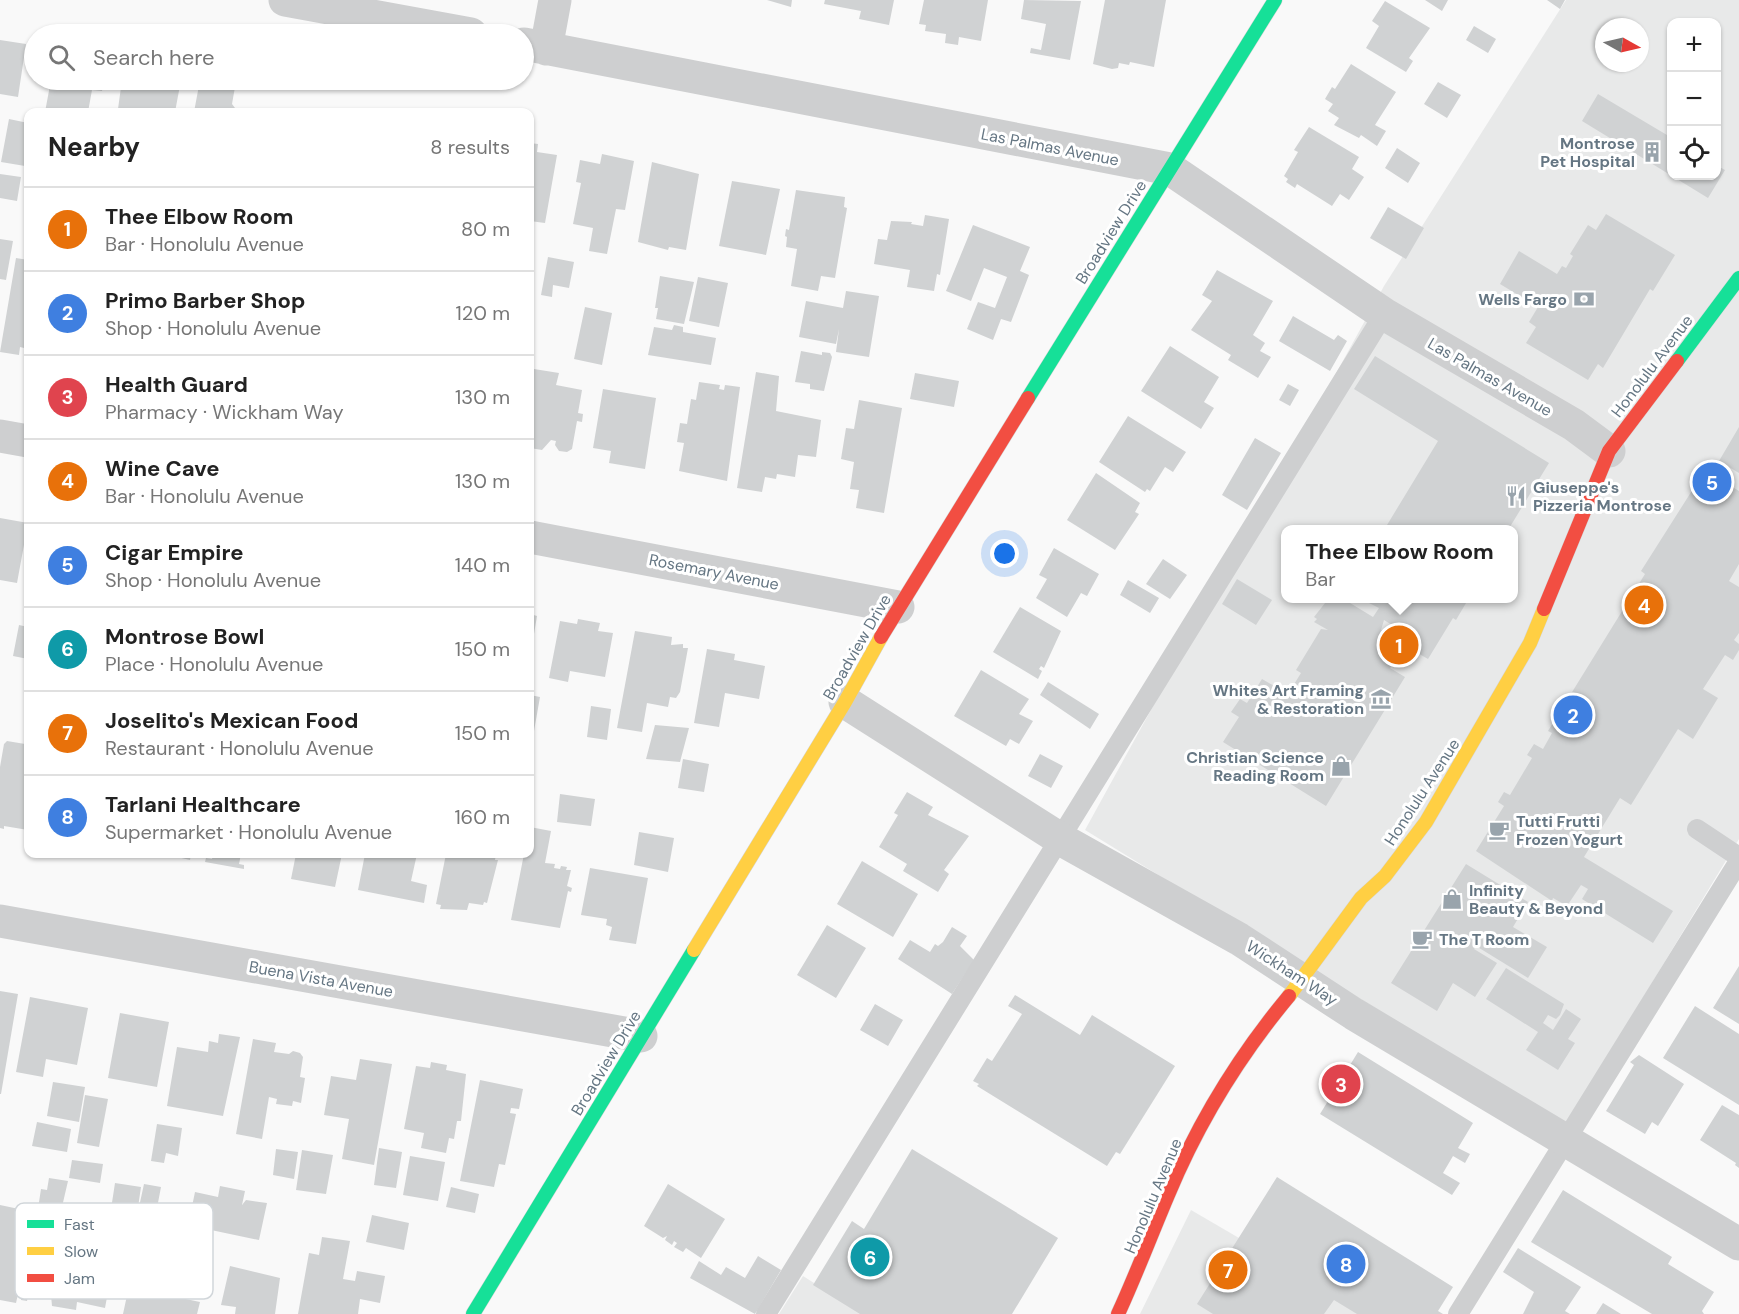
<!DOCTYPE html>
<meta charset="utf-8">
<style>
:root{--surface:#fff;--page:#f2f2f2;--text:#222;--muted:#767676;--line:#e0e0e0;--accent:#1a73e8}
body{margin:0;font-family:"DM Sans",sans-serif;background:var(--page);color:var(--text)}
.controls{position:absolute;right:18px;top:18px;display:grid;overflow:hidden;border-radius:12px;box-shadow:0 2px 4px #0004}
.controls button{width:54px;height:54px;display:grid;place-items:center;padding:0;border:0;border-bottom:2px solid var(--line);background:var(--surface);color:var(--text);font:30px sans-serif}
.compass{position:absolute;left:1595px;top:18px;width:54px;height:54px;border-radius:50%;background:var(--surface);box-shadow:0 2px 4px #0004;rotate:98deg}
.you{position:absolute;left:1005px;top:554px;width:21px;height:21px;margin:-15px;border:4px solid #fff;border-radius:50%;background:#1a73e8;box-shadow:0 0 0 9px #1a73e833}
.badge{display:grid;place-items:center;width:39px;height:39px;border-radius:50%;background:var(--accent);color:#fff;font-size:20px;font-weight:700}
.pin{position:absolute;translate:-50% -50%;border:3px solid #fff;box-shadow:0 2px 6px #0006}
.popup{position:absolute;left:1281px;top:525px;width:237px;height:78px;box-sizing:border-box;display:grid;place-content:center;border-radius:12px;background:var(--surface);filter:drop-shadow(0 2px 4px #0005);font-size:20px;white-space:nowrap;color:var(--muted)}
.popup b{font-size:22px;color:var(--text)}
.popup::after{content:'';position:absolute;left:50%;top:100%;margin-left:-12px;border:12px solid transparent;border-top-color:var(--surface)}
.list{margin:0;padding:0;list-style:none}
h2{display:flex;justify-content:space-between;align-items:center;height:78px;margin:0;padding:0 24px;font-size:26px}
h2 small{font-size:20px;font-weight:400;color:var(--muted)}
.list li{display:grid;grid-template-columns:39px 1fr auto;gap:18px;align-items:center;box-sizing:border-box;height:84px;padding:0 24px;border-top:2px solid var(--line)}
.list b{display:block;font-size:22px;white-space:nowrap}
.list p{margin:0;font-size:20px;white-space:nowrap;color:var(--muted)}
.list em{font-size:20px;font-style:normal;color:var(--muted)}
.icon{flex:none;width:33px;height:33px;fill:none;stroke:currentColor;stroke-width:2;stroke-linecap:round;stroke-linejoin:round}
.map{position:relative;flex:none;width:1739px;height:1314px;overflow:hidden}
.search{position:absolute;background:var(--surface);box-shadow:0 2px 4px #0004;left:24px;top:24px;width:510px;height:66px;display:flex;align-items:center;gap:15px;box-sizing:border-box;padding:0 21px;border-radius:33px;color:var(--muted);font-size:22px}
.panel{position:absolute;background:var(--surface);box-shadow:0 2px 4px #0004;left:24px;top:108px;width:510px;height:750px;border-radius:12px}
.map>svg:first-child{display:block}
.built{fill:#e8e9e9;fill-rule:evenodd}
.building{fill:#d0d2d3}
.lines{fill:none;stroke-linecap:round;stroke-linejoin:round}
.fast-casing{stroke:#d5d6d7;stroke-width:15}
.slow-casing{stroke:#d5d6d7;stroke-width:15}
.jam-casing{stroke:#d5d6d7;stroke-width:15}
.lane{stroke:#cecfd0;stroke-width:20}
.street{stroke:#cecfd0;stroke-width:33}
.fast{stroke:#16e098;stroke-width:14}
.slow{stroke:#ffcf43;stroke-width:14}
.jam{stroke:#f24e42;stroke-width:14}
.labels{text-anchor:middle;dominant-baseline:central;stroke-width:6;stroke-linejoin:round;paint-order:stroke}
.poi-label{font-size:16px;font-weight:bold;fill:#657683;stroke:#fff;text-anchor:end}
.street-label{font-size:16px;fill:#657683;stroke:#fff}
.key{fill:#fff;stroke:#d1d6da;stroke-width:1.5}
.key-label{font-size:16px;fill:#657683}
</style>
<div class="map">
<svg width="1739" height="1314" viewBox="0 0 1739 1314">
<rect width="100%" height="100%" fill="#f9f9f9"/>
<path class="built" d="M1566,0H1739V839L1566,1125L1085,830L1384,286ZM1672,22H1716V176H1672ZM1604,27H1640V63H1604ZM1285,530H1513V598H1285Z
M1191,1210L1369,1314H1140Z
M803,1276L863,1314H779Z"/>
<path class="building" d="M767,0H792L791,7Z
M825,0H894L889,25L859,19L861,11L824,4Z
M924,0H988L981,41L959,37L958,45L945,43L946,34L925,31L926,25L919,24Z
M1024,0L1081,1L1070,60L1030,53L1031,48L1041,50L1046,24L1021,19Z
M1105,0H1166L1154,67L1130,62L1129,65L1119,63L1118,68L1112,69L1093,64Z
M1425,0H1448L1442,11Z
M1547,0H1565L1560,9Z
M1385,1L1430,28L1409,58L1413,61L1406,72L1366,48L1379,26L1372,21Z
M1474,26L1496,39L1488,53L1466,40Z
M0,40L26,44L18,97L0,94Z
M1351,64L1396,92L1375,125L1386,131L1377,146L1361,135L1359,138L1334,125L1339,118L1328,111L1333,104L1325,99L1332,87L1335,89Z
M51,80H104L102,91L92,90L88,112H45Z
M122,80H181L175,112H121L118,109Z
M200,80L235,87L232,104L238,112H194Z
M1438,82L1461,95L1447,118L1424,104Z
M1598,94L1672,138V176H1716V165L1725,170L1708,198L1582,121Z
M9,119L28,123L25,166L1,162Z
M1309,127L1359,157L1352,169L1364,177L1349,200L1340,194L1332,206L1297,184L1295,188L1286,182L1288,179L1284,176L1298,152L1294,150Z
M530,143L538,144L537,152L557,155L545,223L530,221Z
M1397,148L1420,163L1408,183L1385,168Z
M602,154L634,161L625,210L616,209L607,254L589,251L593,228L573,224L581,183L576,182L580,160L600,164Z
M652,162L699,174L686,250L669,247L668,250L638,242Z
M0,174L21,177L17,201L0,198Z
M732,181L780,189L766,255L719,246Z
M796,190L845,197L844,207L847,208L835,278L821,276L818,291L791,286L797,249L786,247L787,237L785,236L786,229L789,230Z
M1388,207L1424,228L1406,259L1370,238Z
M1606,214L1675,255L1653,291L1650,289L1603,368L1598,364L1588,380L1526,343L1536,327L1529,322L1538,307L1500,284L1519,251L1557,274L1562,266L1566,268L1573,256L1570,254L1588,225L1596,230Z
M925,215L949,219L940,275L937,274L934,291L907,287L910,270L874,264L878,239L887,240L891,221L912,222L911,224L923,226Z
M973,225L1030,247L1020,271L1029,275L1011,322L1001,319L993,340L967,329L978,302L995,308L1007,277L984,268L971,301L946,291Z
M0,239L13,241L6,280L0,279Z
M548,257L574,262L569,288L553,285L552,297L541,295Z
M16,258L28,260V349L20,347L19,355L0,352Z
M1217,270L1273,301L1253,335L1265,343L1260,351L1271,357L1258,378L1228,360L1231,355L1191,330L1212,301L1202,295Z
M660,276L694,282L684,324L656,319L658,308H655Z
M698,277L728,283L719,327L689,321Z
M846,291L879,296L869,357L836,352L839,329L836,344L799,337L806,301L843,308Z
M585,307L612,313L602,365L574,359Z
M1293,316L1334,340L1338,335L1347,341L1330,371L1279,341Z
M674,325L683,327V332L716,338L711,365L648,355L654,327L672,330Z
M1170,346L1219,377L1204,402L1214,408L1201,429L1141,391Z
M801,351L822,355V352L830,353L832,357L824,391L810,389V384L795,382Z
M1375,356L1549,463L1508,530H1384L1438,441L1354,389Z
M534,369L559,373L556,385L582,390L578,413L583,414L582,422L577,421L572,449L567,452L559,451L555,445L556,441L551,440L542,450L530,448V380Z
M756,372L779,376L776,411L821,420L816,457L798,455L795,477L777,474L776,479L765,477L762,492L737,488Z
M915,373L959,381L954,407L910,399Z
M699,382L720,385L719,389L724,390L725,385L740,387L727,481L679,471L684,443L677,442L680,423L687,424L691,399L696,400Z
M1288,384L1299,390L1290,406L1279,400Z
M603,389L656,398L645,469L609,463L611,451L593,448Z
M859,400L902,408L884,513L856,508L859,490L850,489L854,462L841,459L846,428L854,429Z
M1128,416L1186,452L1173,472L1165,467L1150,491L1147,489L1145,492L1099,462Z
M1739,427V473L1719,461Z
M1255,438L1281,453L1247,510L1222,495Z
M1707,467L1721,475L1718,478L1739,491V564L1729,581L1739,587V633L1734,640L1739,644V650L1733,660L1725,655L1703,689L1718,698L1693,739L1678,729L1631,805L1620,798L1584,857L1673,911L1653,943L1582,899L1588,889L1581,885L1567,906L1553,898L1552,901L1476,851L1504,806L1498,802L1504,792L1510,795L1532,758L1527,755L1534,744L1543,749L1552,733L1548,731L1645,574L1641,571Z
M1096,473L1140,503L1135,512L1139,514L1115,550L1067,520Z
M0,518L28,523L17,583L0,580Z
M1054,548L1099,574L1087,596L1081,593L1067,617L1036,598L1047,579L1039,575Z
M1163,559L1187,575L1170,599L1146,584Z
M1237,579L1272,600L1256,625L1222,604Z
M1128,580L1159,598L1150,613L1120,595Z
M1329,598H1353L1350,603L1373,617L1379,608L1359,598H1469L1456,620L1453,618L1428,659L1414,651L1419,642L1384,620L1381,630L1404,644L1390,668L1405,677L1326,806L1223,742L1239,717L1231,712L1240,699L1247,703L1262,679L1288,694L1301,673L1296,670L1321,629L1328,630L1314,622L1317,619L1314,617Z
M1020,607L1061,631L1044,668L1041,666L1039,669L1042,671L1038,679L993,652Z
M530,614L537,616L531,652H530Z
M578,619L600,623L598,631L613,633L605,677L570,671L568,682L549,678L560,621L577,624Z
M19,625L28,627V659L13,656Z
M635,631L672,637L671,645L683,644V648H688L680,692L676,698L670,697L668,707L647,703L642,732L617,728Z
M707,649L735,654L734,660L765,666L759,699L725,693L719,727L694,723Z
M981,670L1029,699L1019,714L1033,721L1019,744L1010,739L1006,746L954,716Z
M1048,682L1099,714L1090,729L1040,695Z
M530,695L540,697L531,748H530Z
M591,706L611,709L607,740L587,737Z
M655,725L689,728L680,762L646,759Z
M7,741L25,744L27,747L25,762L28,763V830L4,826V829L0,828V767L4,744Z
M1040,754L1063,766L1051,788L1028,776Z
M683,759L709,764L704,792L678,788Z
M907,792L933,807L928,815L969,836L944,870L949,874L938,892L903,871L907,864L879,847L898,815L894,813Z
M560,794L595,799L591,826L557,822Z
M530,827L551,831L545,863L555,864L554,868L560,869L561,866L567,867L566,870H571L567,886L572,888L571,892L568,891L560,928L511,920L524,854H530Z
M639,832L674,838L668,872L634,865Z
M165,854H191L190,860Z
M213,854H241L239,864L244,865V869L205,862L206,858L212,859Z
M296,854H342L335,887L291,879Z
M365,854H417L411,881L427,885L424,903L358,890Z
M446,854H496L495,860H498L487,903L484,902L483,905L469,903L467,910L440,909L441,905L436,904Z
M862,861L918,894L893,937L837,904Z
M1466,864L1528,902L1513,927L1547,947L1528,978L1476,946L1474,949L1497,963L1475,997L1453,983L1437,1011L1391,983Z
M590,868L648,878L636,944L609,940L612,927L606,925L607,919L581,915Z
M827,925L866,948L836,998L797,975Z
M952,927L967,936L960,946L974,960L952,994L898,959L910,940L930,952L935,944L938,946L943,942Z
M1739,966V1024L1713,1008Z
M1506,968L1564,1004L1560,1015L1556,1019L1548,1015L1543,1023L1553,1030L1566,1009L1581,1019L1568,1039L1575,1043L1558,1070L1526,1050L1538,1032L1486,999Z
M0,991L18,994L1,1094H0Z
M1015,995L1080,1035L1092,1015L1175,1066L1120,1154L1116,1152L1107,1166L977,1086L979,1084L973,1081L987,1058L992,1061L1022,1014L1008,1006Z
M30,997L88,1008L77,1065L46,1059L43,1077L16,1072Z
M875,1004L903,1020L888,1046L860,1030Z
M1695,1006L1739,1034V1105L1663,1058Z
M120,1013L169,1022L157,1087L108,1078Z
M219,1034L240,1037L223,1116L167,1106L177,1047L208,1052L209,1041L218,1043Z
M253,1039L276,1043L274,1052L289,1054L293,1051L300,1053L303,1057L300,1077L305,1078L301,1103L293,1101L292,1106L276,1104L277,1099L269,1097L262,1139L236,1134Z
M1358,1052L1473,1123L1458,1148L1470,1154L1465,1163L1453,1156L1443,1173L1460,1183L1452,1195L1320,1114Z
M1639,1055L1684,1084L1658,1126L1652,1122L1645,1134L1606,1111L1634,1065L1630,1062Z
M360,1059L392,1064L374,1165L342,1159L349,1119L324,1115L331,1076L356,1080Z
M431,1062L447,1065L446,1070L466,1074L461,1121H457L454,1139L449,1138L446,1153L421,1148L424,1133L404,1129L416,1066L430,1068Z
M480,1080L523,1089L519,1109L511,1108L510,1113L516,1114L505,1165L499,1164L494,1187L460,1181Z
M53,1082L85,1087L79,1122L47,1116Z
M85,1095L108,1099L99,1147L77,1143Z
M1722,1105L1739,1115V1168L1735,1165L1736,1163L1700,1140Z
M37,1122L71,1129L67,1152L32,1146Z
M157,1124L182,1128L178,1156L166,1153L164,1163L151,1161Z
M379,1148L402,1152L396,1188L374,1185Z
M276,1149L298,1152L294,1179L273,1175Z
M912,1149L1058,1238L1012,1314H860L813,1285L852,1221L864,1229Z
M302,1150L333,1155L326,1194L296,1190Z
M410,1156L445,1162L438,1201L403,1195Z
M72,1160L103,1164L100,1183L69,1178Z
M1277,1177L1453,1287L1438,1311L1443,1314H1357L1334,1300L1324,1314H1213L1197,1304Z
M49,1178L68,1181L58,1224L38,1220L37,1215L41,1189L47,1190Z
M115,1183L141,1187L137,1214L111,1209Z
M144,1184L161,1187L152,1234L134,1230Z
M668,1184L725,1219L701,1258L686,1248L683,1252L674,1247L677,1243L674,1241L672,1245L665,1240L667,1236L663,1238L644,1226Z
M220,1186L245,1191L242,1205L246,1200L267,1203L259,1240L211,1230L212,1226L189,1221L195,1192L218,1197Z
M451,1187L479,1194L475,1213L446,1207Z
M1563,1190L1672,1257L1668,1264L1714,1292L1702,1311L1704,1314H1652L1531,1242Z
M0,1205L19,1209L17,1219L40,1223L42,1246L32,1297L28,1296L27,1301L21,1300V1295L18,1294L16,1303L0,1300Z
M372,1215L409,1223L404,1250L366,1242Z
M100,1226L114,1229L117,1243L105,1308L77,1302L76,1310L52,1306L51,1295L55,1296L57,1284H53L54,1278L58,1279L59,1273H56L66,1234L75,1235L76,1231L83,1232V1237L93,1239Z
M140,1235L180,1244L173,1274L185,1277L181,1298L200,1302L197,1314H123Z
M322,1237L350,1241L343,1279L355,1281L357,1271L385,1276L380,1303L360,1299L358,1314H298L309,1253L319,1255Z
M1518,1248L1581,1287L1565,1311L1570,1314H1523L1534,1292L1503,1272Z
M758,1256L781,1270L755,1314L690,1278L699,1261L721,1275L726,1267L745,1278Z
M230,1266L280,1278L275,1314H235L236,1307L221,1305Z
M1603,1303L1621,1314H1596Z"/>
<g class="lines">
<g class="fast-casing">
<path id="fast" d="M1677,361L1739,278
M1028,398L1275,0
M473,1314L694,950"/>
</g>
<g class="slow-casing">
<path id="slow" d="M694,950L845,702L881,637
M1289,996L1361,898L1385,876L1426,822L1530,643L1544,609"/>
</g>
<g class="jam-casing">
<path id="jam" d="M1544,609L1609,451L1677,361
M881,637L1028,398
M1118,1314C1136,1275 1151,1235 1168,1195C1198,1123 1239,1056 1289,996"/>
</g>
<path class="lane" d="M1697,829L1739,857
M766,1314L1384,314
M1458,1314L1739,861"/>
<path class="street" d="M285,0L471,34
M524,44L1170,169L1384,314L1574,425L1609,451
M546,49L555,0
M0,436L28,441
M530,537L898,607
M845,702L1062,840L1239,939L1354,1014L1739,1244
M0,921L641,1036"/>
<use href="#fast" class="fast"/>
<use href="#slow" class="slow"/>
<use href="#jam" class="jam"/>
</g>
<defs>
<g id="building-bare" transform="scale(1.62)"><path d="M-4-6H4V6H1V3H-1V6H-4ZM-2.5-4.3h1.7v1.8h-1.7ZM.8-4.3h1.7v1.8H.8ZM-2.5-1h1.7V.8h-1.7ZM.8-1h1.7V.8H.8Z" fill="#99a4ac" stroke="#fff" stroke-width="2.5" paint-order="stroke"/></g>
<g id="bank-bare" transform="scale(1.62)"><path d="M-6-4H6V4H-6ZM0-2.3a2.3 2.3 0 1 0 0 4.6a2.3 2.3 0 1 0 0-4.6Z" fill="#99a4ac" stroke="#fff" stroke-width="2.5" paint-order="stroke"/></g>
<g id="restaurant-bare" transform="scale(1.62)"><path d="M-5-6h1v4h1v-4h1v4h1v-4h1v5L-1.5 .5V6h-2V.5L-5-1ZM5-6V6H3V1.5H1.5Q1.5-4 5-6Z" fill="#99a4ac" stroke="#fff" stroke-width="2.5" paint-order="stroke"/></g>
<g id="museum-bare" transform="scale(1.62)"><path d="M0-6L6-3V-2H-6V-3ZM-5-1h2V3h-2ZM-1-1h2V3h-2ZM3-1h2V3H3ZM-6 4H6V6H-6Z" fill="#99a4ac" stroke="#fff" stroke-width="2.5" paint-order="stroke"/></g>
<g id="shop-bare" transform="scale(1.62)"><path d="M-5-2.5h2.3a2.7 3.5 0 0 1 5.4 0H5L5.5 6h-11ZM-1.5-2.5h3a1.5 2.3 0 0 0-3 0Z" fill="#99a4ac" stroke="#fff" stroke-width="2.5" paint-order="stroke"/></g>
<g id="cafe-bare" transform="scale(1.62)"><path d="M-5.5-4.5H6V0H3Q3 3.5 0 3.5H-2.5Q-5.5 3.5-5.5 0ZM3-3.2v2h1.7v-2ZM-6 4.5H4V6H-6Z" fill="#99a4ac" stroke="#fff" stroke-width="2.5" paint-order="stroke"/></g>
</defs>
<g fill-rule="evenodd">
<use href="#building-bare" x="1652" y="152"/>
<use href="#bank-bare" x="1584" y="299"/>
<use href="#restaurant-bare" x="1516" y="496"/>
<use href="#museum-bare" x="1381" y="699"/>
<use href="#shop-bare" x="1341" y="766"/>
<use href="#cafe-bare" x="1499" y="830"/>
<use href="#shop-bare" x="1452" y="899"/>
<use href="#cafe-bare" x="1422" y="939"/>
</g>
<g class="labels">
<g class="poi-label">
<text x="1635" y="143">Montrose<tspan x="1635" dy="18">Pet Hospital</tspan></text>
<text x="1567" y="299">Wells Fargo</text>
<text x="1533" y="487" text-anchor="start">Giuseppe's<tspan x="1533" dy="18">Pizzeria Montrose</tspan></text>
<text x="1364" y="690">Whites Art Framing<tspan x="1364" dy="18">&amp; Restoration</tspan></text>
<text x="1324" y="757">Christian Science<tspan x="1324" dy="18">Reading Room</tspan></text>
<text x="1516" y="821" text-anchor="start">Tutti Frutti<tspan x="1516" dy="18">Frozen Yogurt</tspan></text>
<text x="1469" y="890" text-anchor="start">Infinity<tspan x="1469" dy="18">Beauty &amp; Beyond</tspan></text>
<text x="1439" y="939" text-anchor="start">The T Room</text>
</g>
<g class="street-label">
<text transform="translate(1050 147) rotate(11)">Las Palmas Avenue</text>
<text transform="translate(1111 232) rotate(-58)">Broadview Drive</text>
<text transform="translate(1652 366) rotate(-53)">Honolulu Avenue</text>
<text transform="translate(1490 377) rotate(30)">Las Palmas Avenue</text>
<text transform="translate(714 572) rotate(11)">Rosemary Avenue</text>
<text transform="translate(857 647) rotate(-60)">Broadview Drive</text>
<text transform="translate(1422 792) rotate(-57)">Honolulu Avenue</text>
<text transform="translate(1292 973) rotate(33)">Wickham Way</text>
<text transform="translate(321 979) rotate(10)">Buena Vista Avenue</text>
<text transform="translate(606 1063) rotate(-59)">Broadview Drive</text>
<text transform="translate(1153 1196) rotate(-67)">Honolulu Avenue</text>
</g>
</g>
<rect x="15" y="1203" width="198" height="96" rx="9" class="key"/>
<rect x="27" y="1220" width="27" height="8" fill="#16e098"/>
<rect x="27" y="1247" width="27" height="8" fill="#ffcf43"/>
<rect x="27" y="1274" width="27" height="8" fill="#f24e42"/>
<g class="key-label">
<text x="64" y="1230">Fast</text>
<text x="64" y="1257">Slow</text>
<text x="64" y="1284">Jam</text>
</g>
</svg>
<div class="controls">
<button>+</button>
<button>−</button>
<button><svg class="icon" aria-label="locate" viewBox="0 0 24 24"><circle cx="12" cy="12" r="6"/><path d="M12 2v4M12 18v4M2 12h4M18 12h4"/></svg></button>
</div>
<svg class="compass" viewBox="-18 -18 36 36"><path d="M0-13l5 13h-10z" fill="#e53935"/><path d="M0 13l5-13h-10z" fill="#767676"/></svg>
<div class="you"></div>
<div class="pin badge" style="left:1399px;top:645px;background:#e8710a">1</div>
<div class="popup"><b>Thee Elbow Room</b>Bar</div>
<div class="pin badge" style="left:1573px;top:715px;background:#3f7fe0">2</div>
<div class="pin badge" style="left:1341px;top:1084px;background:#e0444e">3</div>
<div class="pin badge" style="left:1644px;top:605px;background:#e8710a">4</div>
<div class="pin badge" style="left:1712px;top:482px;background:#3f7fe0">5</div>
<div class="pin badge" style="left:870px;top:1257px;background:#0f9aa8">6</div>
<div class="pin badge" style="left:1228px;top:1270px;background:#e8710a">7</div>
<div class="pin badge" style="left:1346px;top:1264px;background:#3f7fe0">8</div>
<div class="search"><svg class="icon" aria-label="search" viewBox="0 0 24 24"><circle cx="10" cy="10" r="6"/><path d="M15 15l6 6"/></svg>Search here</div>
<section class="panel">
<h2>Nearby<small>8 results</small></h2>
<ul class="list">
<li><span class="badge" style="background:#e8710a">1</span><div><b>Thee Elbow Room</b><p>Bar · Honolulu Avenue</p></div><em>80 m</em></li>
<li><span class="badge" style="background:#3f7fe0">2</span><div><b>Primo Barber Shop</b><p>Shop · Honolulu Avenue</p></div><em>120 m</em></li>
<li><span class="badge" style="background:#e0444e">3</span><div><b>Health Guard</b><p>Pharmacy · Wickham Way</p></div><em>130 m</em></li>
<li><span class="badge" style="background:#e8710a">4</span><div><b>Wine Cave</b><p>Bar · Honolulu Avenue</p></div><em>130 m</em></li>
<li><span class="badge" style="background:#3f7fe0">5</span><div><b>Cigar Empire</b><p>Shop · Honolulu Avenue</p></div><em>140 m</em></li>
<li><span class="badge" style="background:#0f9aa8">6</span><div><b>Montrose Bowl</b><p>Place · Honolulu Avenue</p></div><em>150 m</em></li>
<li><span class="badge" style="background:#e8710a">7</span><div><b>Joselito's Mexican Food</b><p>Restaurant · Honolulu Avenue</p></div><em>150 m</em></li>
<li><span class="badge" style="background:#3f7fe0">8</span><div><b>Tarlani Healthcare</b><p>Supermarket · Honolulu Avenue</p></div><em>160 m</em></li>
</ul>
</section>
</div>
